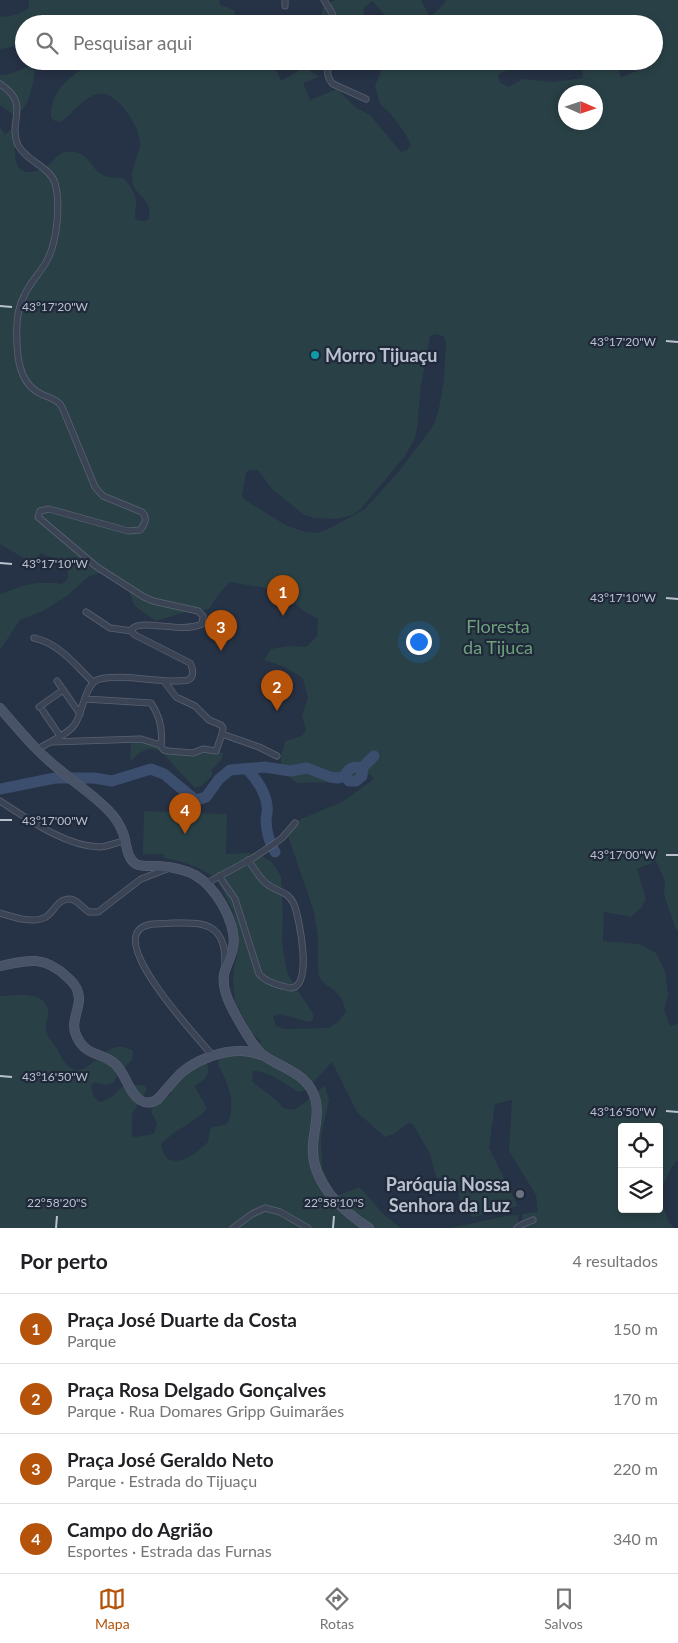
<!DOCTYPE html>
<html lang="pt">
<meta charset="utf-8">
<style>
:root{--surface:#fff;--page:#f2f2f2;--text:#202124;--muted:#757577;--line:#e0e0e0;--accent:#b45309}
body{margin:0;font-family:Lato,sans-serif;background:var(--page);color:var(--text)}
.controls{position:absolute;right:15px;bottom:15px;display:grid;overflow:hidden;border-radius:5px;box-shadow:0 2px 8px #0003}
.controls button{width:45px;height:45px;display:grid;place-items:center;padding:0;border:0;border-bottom:1px solid var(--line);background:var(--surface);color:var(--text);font:25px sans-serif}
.compass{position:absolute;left:558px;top:85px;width:45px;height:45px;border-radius:50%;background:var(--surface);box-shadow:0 2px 8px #0003;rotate:93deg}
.you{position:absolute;left:418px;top:641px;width:18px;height:18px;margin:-12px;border:4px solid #fff;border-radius:50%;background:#1a73e8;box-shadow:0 0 0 8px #1a73e833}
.badge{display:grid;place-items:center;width:32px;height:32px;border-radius:50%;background:var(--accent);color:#fff;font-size:16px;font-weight:700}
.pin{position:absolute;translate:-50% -41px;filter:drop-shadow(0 1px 2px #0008)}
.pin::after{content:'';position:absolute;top:26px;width:18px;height:15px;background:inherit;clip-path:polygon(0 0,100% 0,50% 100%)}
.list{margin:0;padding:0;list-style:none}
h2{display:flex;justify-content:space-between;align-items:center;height:65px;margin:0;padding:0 20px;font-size:21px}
h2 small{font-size:16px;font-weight:400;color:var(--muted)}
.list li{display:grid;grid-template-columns:32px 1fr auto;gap:15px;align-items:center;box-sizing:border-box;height:70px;padding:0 20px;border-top:1px solid var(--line)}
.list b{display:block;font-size:19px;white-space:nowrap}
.list p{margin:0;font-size:16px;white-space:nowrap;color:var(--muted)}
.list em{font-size:16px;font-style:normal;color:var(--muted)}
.icon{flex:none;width:28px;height:28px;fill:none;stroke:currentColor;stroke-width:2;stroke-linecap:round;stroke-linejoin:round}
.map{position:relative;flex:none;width:678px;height:1228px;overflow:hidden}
.search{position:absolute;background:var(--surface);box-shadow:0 2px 8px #0003;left:15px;right:15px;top:15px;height:55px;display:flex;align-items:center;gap:12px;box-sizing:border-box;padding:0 18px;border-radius:28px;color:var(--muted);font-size:19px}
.sheet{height:345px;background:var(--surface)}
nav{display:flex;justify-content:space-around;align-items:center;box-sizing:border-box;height:70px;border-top:1px solid var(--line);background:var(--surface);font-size:14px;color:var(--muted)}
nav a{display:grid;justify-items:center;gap:2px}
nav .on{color:var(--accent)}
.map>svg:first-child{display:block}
.green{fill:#294146;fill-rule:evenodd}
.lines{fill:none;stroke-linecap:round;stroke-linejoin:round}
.river{stroke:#3c4e6e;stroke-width:11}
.street-casing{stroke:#5a6272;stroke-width:7}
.secondary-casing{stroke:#5a6272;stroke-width:10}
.street{stroke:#3b4454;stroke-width:5.5}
.secondary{stroke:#495368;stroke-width:9}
.ticks{fill:none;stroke:#b9c0ce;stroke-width:2}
.culture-dot{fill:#0f9aa8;stroke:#1f293a;stroke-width:2}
.worship-dot{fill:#6b7280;stroke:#1f293a;stroke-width:2}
.labels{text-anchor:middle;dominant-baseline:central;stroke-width:4.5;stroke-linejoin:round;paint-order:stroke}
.poi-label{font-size:18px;font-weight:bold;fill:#b9c0ce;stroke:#1f293a;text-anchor:start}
.park-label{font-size:18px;fill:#6fa07c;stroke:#1f293a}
.ticks-label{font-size:12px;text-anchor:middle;fill:#b9c0ce;stroke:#1f293a;stroke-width:4.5;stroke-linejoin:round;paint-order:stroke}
</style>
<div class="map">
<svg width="678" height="1228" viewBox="0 0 678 1228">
<rect width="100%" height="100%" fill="#263245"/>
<path class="green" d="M29,0H219L220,5L234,10L240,24H71L55,16L43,15L33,24H24C24,28 25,34 24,37C21,45 7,49 0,49V17C11,16 19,15 29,8Z
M336,0H421L430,17L443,5L446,0H678V930L676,929L664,895L665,881L656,861L637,869L646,899L641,908L631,917L604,912L603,941L639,944L656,953L665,971L668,994L664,1010L670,1026L678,1024V1161H676L669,1172L659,1195V1127H622V1209H659V1197L669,1222L674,1228H522V1214L538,1212L536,1195L509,1151L512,1100L495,1104L489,1148L518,1206L473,1217C460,1208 459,1204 459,1188L436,1177L430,1154L413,1124L408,1123L394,1134L385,1137L357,1112L332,1062L307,1089L299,1092C286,1085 268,1070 253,1071L252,1081C262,1091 274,1095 283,1108L294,1110C306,1103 314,1093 325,1086L329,1100L321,1134L322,1168L336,1196L360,1187L383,1214L401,1228H0V996C14,996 43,990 48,1009C50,1016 45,1021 46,1028C46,1037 55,1044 58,1051C62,1058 65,1065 73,1069C91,1078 105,1033 133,1051L132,1060L119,1073L113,1083L104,1085L95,1082L91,1085L93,1096L99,1102C123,1098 112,1079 145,1086L147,1090L132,1114V1136L135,1137L154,1134L157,1123L151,1111L155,1102L170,1095L177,1077L207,1061C210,1077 207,1077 195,1086C198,1094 203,1100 207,1108C199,1120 173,1131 161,1144C162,1147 163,1153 165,1156C177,1170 200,1150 208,1142L210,1128L227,1124C237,1103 228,1083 218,1065L219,1055L253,1048L261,1041L252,1033L235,1002L233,979L234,966L237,958L236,924L233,911L217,879L199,868L179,861L164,858L163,854H143L144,811L227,814L226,854L249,853L261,856L271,861L281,876L283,916L282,942L287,973L313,1014V1019L310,1022L279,1014L273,1016L276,1026L284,1029L329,1028L338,1022L346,1012L342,999L334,990L325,984L319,977L318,966V937L314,912L287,833L301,819L342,802L374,779L370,774L337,782L297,783C277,766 279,765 285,741L302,736L306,730L302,715L308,698L303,678L285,667L264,660L271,649L288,646L306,647L317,636L318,619L305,612L290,599L277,590L230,582L218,595L209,609L185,612L156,621L135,606L125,583L104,572L89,576L68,595L45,610L20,620L0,650V594C8,592 15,588 23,586C36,582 49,582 62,584L67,580C72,562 54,559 41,553L32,563L0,544V128L5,134L12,130L17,135C11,162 17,184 48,165C53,162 55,157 60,154C64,151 70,151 75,152C88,154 91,167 101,174C106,178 116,178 123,178C130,185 137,195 136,205C135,210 135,213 135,218L138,221H144L148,220C155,198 133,197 132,179C131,166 140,155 140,142C140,126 115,89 98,94C82,98 73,113 61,122L55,121L51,118C49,90 75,70 99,61H272L281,81L305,67L319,77L303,83L310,100L337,89L355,107L370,115L401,152L407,150L411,145L405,133L390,113L380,104L375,86L381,72L379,61H510L509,69L499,74L498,76L500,83L509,87L523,79L553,82L583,78L581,61H616L621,77L650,66L660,53L657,46L654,44V24H576L575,18C565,17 559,20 550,24H392L373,1L364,7L363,24L318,23L325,4ZM566,92H596V122H566ZM435,334L443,336L446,342L444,379L440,404L436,419L431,429L400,470L365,509L326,530L317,533L306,532L287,526L247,501L242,496L246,472L250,470H258L272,489L304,515L315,518L337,519L352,515L360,510L405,456L415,438L417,427L421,385L429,343L430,336Z
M30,66L35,71C33,84 29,110 15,115L11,113L2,106H0V75C11,76 20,69 30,66Z
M131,739H141L164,750L216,751L223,753L222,759L212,770V776L201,786L195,788C189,781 182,775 176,768C160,748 150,740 130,762Z
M518,1215V1228H450L506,1216Z"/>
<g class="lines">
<path class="river" d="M247,769C256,778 266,793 267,806C268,810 267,814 266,818C266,829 269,842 275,852
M345,776L349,781H356L362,776L363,767
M0,789L55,778H94L112,781L151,769L164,774L193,798L197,800L206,797L219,779L230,770L265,767L290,771L307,768L330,777L338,778L345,776C348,767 354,767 363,767L374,756"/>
<g class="street-casing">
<path id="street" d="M285,0V6
M324,0L332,13L335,24
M330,61C327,70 326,77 333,84L366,99
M0,84C32,105 7,120 18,145C26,161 50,167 55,183C61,205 57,245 45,264C38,275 29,284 24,296C15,312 16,338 18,356C20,373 27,388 43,395C49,397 55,399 60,404C62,407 64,411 65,414L95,487L103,496L142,512C148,518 145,524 140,530L128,531L49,509L40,511L38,517L97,567L144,597L153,601L198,611L203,616L202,624C181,634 142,618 132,629L133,633L135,635L190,663C193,668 195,677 188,680C184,681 177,681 173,681C152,681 119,674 100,679C85,682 83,712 75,724C67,736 49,741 37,750
M86,612L110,628L132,631
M34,638C59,643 76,666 93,682
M57,681L80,714
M164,681L176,697L195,706L209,720L221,725L223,728L222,734L259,747L277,756
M85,699L151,703C160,716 163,729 161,745
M39,707L63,690
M43,711L60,736
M51,742L141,739L160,745L164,750L168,751L193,753L203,749L216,751L222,734
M0,801C28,819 65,846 99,847C108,847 116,842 125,841
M219,876L235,899L259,974C265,981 274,984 282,986C283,986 289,988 290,988C314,989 299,917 294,904C288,891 277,892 267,884C260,879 254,868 248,860
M207,883L253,858L274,844L282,838L295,823
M0,913C13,917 33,924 46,917C55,911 57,899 70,899C77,899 83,909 89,912H98L141,879L167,869
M213,1056C198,1038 115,950 140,929C148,922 163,924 173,923C187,923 208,921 217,933C225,942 225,955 225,966
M233,1228L252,1214L265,1208L280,1212L308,1228
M517,1228L521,1225L533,1220"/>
</g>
<g class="secondary-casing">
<path id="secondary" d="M0,708C19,730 37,752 60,770C76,784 95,796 109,811C115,817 120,825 123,833C127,843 126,858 136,864C142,867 151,866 158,866C190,868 206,877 222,904C229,916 236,934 233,947C229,968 219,970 226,994C230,1007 253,1048 263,1055C279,1067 304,1072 313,1093C321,1109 314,1128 313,1145C310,1181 341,1210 369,1228
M0,966C28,960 44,955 67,977C75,984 79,990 79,1000C78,1013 70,1024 77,1037C86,1056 100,1052 114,1063C126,1072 127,1091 140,1100C146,1104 152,1103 158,1099C165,1091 173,1081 181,1073C196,1060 222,1050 242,1051C249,1051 255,1053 261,1055"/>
</g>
<use href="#street" class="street"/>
<use href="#secondary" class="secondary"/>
</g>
<path class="ticks" d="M0,306L12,307M666,341L678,342M0,563L12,564M666,598L678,599M0,820H12M666,855H678M0,1076L12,1077M666,1111L678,1112M56,1228L57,1216M333,1228L334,1216"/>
<circle class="culture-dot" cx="315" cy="355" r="5"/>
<circle class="worship-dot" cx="520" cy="1194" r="5"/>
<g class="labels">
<g class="poi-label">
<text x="325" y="355">Morro Tijuaçu</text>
<text x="510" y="1184" text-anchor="end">Paróquia Nossa<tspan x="510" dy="21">Senhora da Luz</tspan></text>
</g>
<g class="park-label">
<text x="498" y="626">Floresta<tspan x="498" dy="21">da Tijuca</tspan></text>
</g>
</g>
<g class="ticks-label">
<text x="55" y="311">43°17'20"W</text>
<text x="623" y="346">43°17'20"W</text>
<text x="55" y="568">43°17'10"W</text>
<text x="623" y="602">43°17'10"W</text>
<text x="55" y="825">43°17'00"W</text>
<text x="623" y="859">43°17'00"W</text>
<text x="55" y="1081">43°16'50"W</text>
<text x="623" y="1116">43°16'50"W</text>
<text x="57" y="1207">22°58'20"S</text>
<text x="334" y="1207">22°58'10"S</text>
</g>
</svg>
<div class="controls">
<button><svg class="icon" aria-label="locate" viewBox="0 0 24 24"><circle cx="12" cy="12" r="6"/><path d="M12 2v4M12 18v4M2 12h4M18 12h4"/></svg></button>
<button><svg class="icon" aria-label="layers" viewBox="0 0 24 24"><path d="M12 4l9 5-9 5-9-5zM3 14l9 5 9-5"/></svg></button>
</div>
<svg class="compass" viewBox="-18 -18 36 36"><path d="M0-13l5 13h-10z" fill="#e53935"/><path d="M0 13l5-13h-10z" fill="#757577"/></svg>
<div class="you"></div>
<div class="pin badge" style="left:283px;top:616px">1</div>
<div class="pin badge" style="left:277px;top:711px">2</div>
<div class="pin badge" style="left:221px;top:651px">3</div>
<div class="pin badge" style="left:185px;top:834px">4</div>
<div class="search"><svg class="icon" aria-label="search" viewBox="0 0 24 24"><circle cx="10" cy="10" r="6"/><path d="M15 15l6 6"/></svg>Pesquisar aqui</div>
</div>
<section class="sheet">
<h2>Por perto<small>4 resultados</small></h2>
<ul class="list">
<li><span class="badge">1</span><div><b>Praça José Duarte da Costa</b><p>Parque</p></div><em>150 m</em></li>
<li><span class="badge">2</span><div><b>Praça Rosa Delgado Gonçalves</b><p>Parque · Rua Domares Gripp Guimarães</p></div><em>170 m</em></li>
<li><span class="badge">3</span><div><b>Praça José Geraldo Neto</b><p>Parque · Estrada do Tijuaçu</p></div><em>220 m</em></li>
<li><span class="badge">4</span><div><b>Campo do Agrião</b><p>Esportes · Estrada das Furnas</p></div><em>340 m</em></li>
</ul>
</section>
<nav>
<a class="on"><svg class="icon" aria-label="map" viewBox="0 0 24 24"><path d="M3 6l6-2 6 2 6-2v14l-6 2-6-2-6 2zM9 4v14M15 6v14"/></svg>Mapa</a>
<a><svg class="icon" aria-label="directions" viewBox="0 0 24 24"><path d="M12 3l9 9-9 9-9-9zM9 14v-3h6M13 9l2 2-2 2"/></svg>Rotas</a>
<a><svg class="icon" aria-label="saved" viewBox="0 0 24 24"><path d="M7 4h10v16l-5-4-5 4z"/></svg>Salvos</a>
</nav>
